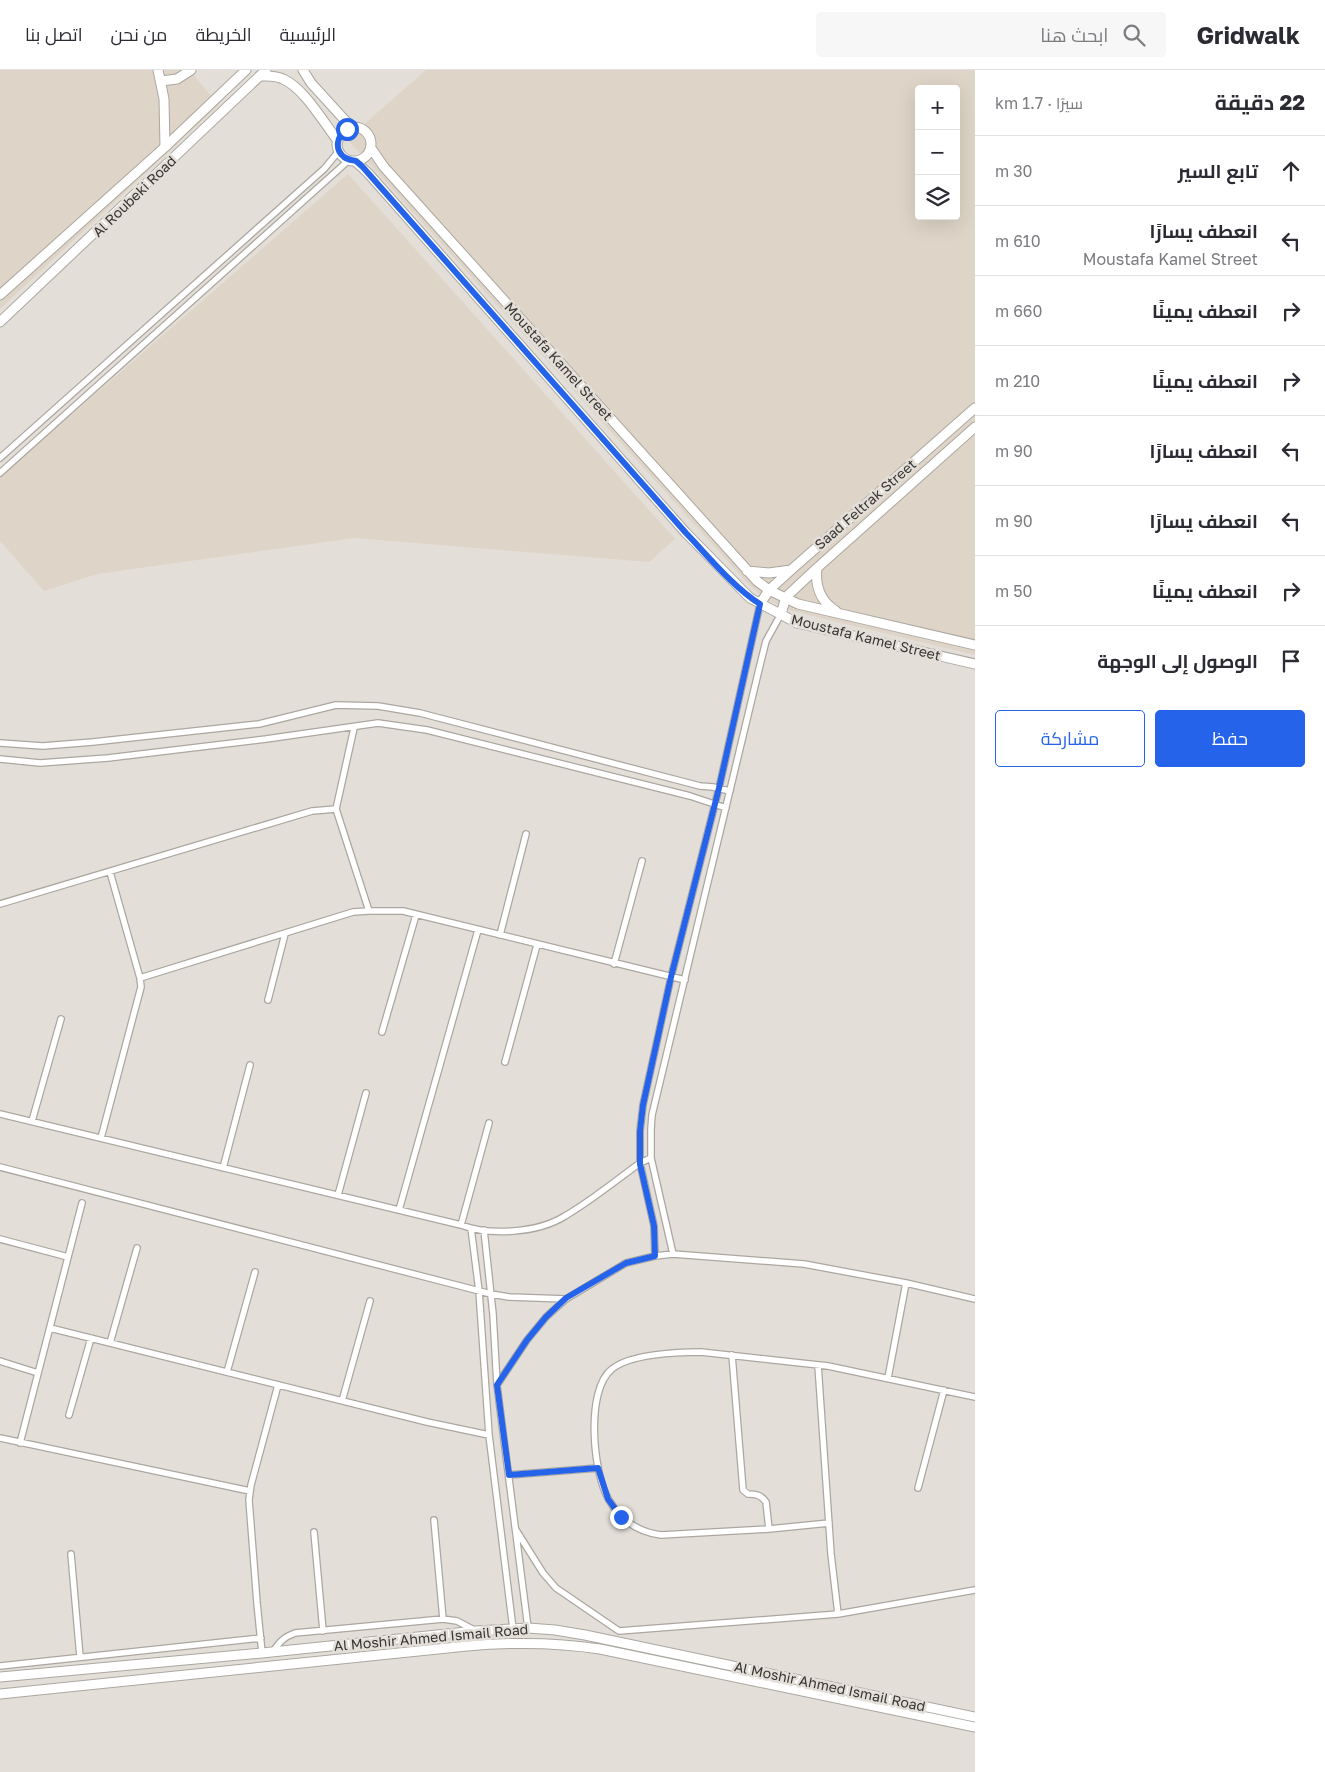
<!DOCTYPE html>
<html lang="ar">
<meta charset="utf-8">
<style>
:root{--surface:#fff;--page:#f7f7f7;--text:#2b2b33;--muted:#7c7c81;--line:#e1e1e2;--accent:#2563eb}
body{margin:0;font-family:"Golos Text",Cairo,sans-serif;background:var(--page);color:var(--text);direction:rtl}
.controls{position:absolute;right:15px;top:15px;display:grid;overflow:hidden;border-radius:5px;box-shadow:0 5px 20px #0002}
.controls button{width:45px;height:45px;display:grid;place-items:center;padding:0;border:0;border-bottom:1px solid var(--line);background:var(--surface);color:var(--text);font:25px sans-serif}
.stop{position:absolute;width:15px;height:15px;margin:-11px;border:4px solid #2563eb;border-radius:50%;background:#fff}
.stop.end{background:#2563eb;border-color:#fff;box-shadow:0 1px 5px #0008}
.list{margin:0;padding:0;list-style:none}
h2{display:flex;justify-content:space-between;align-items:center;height:65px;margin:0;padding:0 20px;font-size:21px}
h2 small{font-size:16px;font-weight:400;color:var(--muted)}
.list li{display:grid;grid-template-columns:32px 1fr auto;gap:15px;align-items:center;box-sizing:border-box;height:70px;padding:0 20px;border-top:1px solid var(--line)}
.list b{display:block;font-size:19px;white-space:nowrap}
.list p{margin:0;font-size:16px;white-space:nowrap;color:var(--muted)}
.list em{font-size:16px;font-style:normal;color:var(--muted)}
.actions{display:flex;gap:10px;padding:15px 20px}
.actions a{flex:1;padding:11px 0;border:1px solid var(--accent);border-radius:5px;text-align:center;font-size:18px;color:var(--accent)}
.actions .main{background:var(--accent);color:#fff}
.icon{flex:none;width:28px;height:28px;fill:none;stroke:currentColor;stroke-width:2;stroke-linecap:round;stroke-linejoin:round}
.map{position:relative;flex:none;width:975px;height:1702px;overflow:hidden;direction:ltr}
header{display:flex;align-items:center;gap:30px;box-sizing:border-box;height:70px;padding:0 25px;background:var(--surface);border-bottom:1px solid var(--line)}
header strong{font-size:24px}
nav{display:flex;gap:28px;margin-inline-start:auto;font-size:18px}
.search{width:350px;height:45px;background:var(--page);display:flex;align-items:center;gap:12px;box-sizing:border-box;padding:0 18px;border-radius:5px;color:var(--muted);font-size:19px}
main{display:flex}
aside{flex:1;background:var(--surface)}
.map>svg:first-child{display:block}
.built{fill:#ded4c7;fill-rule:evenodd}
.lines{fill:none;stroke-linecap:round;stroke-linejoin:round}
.street-casing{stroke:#aba7a0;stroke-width:8}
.secondary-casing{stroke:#aba7a0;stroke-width:11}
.primary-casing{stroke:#aba7a0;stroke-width:11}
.street{stroke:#fff;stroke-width:5.5}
.secondary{stroke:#fff;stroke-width:9}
.primary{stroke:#fff;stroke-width:9}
.route{stroke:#2563eb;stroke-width:6}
.labels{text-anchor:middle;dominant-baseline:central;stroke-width:5;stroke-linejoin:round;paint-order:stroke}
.street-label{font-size:14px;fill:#383633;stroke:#e3dfd8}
</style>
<header>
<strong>Gridwalk</strong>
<div class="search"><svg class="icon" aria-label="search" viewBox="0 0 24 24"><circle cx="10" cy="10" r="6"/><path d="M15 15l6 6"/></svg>ابحث هنا</div>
<nav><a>الرئيسية</a><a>الخريطة</a><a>من نحن</a><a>اتصل بنا</a></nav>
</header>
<main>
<aside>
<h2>22 دقيقة<small>سيرًا · 1.7 km</small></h2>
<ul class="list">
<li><svg class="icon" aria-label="ahead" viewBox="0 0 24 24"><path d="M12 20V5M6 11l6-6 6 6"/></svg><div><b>تابع السير</b></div><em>30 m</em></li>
<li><svg class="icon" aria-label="left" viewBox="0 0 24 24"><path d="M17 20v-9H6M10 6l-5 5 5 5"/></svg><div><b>انعطف يسارًا</b><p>Moustafa Kamel Street</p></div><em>610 m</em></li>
<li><svg class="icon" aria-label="right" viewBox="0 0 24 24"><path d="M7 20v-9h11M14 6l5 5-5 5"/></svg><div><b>انعطف يمينًا</b></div><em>660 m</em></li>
<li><svg class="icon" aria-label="right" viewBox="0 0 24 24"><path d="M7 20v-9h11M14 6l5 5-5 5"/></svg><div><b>انعطف يمينًا</b></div><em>210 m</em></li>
<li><svg class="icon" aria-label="left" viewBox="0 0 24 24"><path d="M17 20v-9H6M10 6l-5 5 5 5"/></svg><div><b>انعطف يسارًا</b></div><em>90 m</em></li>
<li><svg class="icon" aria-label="left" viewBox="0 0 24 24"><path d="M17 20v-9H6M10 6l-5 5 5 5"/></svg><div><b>انعطف يسارًا</b></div><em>90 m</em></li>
<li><svg class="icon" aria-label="right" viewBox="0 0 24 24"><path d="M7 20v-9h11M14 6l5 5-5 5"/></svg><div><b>انعطف يمينًا</b></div><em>50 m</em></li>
<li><svg class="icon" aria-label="arrive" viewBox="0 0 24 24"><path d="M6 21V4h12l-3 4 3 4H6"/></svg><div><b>الوصول إلى الوجهة</b></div></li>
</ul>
<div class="actions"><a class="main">حفظ</a><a>مشاركة</a></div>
</aside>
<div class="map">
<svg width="975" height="1702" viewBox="0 0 975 1702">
<rect width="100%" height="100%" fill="#e3dfd8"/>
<path class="built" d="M0,0H189L219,35L0,239Z
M426,0H975V585L792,541L767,530L749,515L347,69ZM919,19H956V146H919Z
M348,104L675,469L649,492L354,468L97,504L44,521L0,471V407Z"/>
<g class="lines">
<g class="street-casing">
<path id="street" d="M0,388L324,99L339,81
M0,403L349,90
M354,658L336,739L369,841
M0,673L43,676L93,672L259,654L336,635L378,636L420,643L700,716L713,717L730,721
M0,689L40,693L108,688L266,669L378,653L427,660L690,726L726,738
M0,834L312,741L336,739
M500,865L526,764
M614,894L642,791
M140,908L353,842L369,841H403L685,910
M268,930L285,864
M382,962L416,845
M505,992L537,875
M0,1044L461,1155C490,1166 538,1163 565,1146C591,1131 615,1111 640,1093L651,1088
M32,1051L61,949
M101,1068L141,917L140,908L110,802
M0,1097L491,1224L509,1227L566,1229L626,1193L655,1186L673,1184L804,1194L906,1213L975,1229
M223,1098L250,995
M338,1125L366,1023
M399,1140L478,860
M461,1155L489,1053
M471,1158L479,1221L489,1365L513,1559
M484,1160L493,1244L497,1315L528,1558
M0,1169L68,1187
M673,1184L651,1088V1059L652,1045L760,595L766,571L781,544
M655,1186L654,1156L640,1093V1061L643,1035L671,907L719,718L760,534
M50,1258L427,1352L489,1365
M110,1273L137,1178
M732,1285L743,1420L748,1424C756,1424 761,1425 766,1432L769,1459
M0,1291L38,1303
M818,1295L831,1484L838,1544
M227,1302L255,1202
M888,1308L906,1213
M497,1315L527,1270L546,1247L566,1229
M342,1331L370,1231
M69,1345L91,1268
M0,1368L250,1421
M20,1373L82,1133
M509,1405L598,1398
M918,1418L944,1320
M434,1450L443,1549
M829,1453L769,1459L661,1465C638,1462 621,1451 609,1430C593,1404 585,1320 612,1299C630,1284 678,1282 701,1282L828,1296L975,1327
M516,1460L543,1503L556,1518L619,1561L838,1544L975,1520
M314,1462L323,1561
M71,1484L80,1587
M273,1582C279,1572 284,1567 295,1563L443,1549L457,1551L476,1561
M262,1583L257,1533L249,1430L251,1415L278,1315
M0,1596L261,1568"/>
</g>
<g class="secondary-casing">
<path id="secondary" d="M158,0L164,29L165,77
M303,0L311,13L352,58
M260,6C268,6 275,5 283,9C304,18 324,53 338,71
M161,11L177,9L191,0
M337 74a17 17 0 1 1 34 0a17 17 0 1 1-34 0Z
M371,78L384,97L757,511L769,520L798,534L975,575
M355,91L368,103L686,463L750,528L797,553L975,594
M817,498C815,515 820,531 836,541
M747,501L769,503L791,500
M760,534L769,520L791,500L975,338
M781,544L786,527L817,498L975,357
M0,1607L262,1583L476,1561L528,1558L555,1560L585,1565L975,1647
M0,1624L467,1576C512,1572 555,1572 600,1579L975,1657"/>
</g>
<g class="primary-casing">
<path id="primary" d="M0,225L165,77L246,0
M0,252L266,0"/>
</g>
<use href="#street" class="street"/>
<use href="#secondary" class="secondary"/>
<use href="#primary" class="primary"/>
</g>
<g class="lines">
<path class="route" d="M347,59C337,66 334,79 344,87C348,90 352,90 356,91C360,94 365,99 368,103L686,463C707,485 734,518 760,534L719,718L671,907L643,1035L640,1061V1094L654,1156L655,1186L626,1193L566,1228L546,1247L527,1270L497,1315L509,1405L598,1398L608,1429L621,1447"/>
</g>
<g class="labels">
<g class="street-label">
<text transform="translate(134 126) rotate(-44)">Al Roubeki Road</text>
<text transform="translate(559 291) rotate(48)">Moustafa Kamel Street</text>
<text transform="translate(865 434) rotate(-41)">Saad Feltrak Street</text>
<text transform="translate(866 567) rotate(14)">Moustafa Kamel Street</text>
<text transform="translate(431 1567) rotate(-5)">Al Moshir Ahmed Ismail Road</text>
<text transform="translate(830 1616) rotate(12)">Al Moshir Ahmed Ismail Road</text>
</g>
</g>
</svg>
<div class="controls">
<button>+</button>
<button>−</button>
<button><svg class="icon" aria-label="layers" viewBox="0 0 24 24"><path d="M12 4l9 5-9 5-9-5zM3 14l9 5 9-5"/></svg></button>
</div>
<div class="stop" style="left:347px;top:59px"></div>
<div class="stop end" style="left:621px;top:1447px"></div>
</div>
</main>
